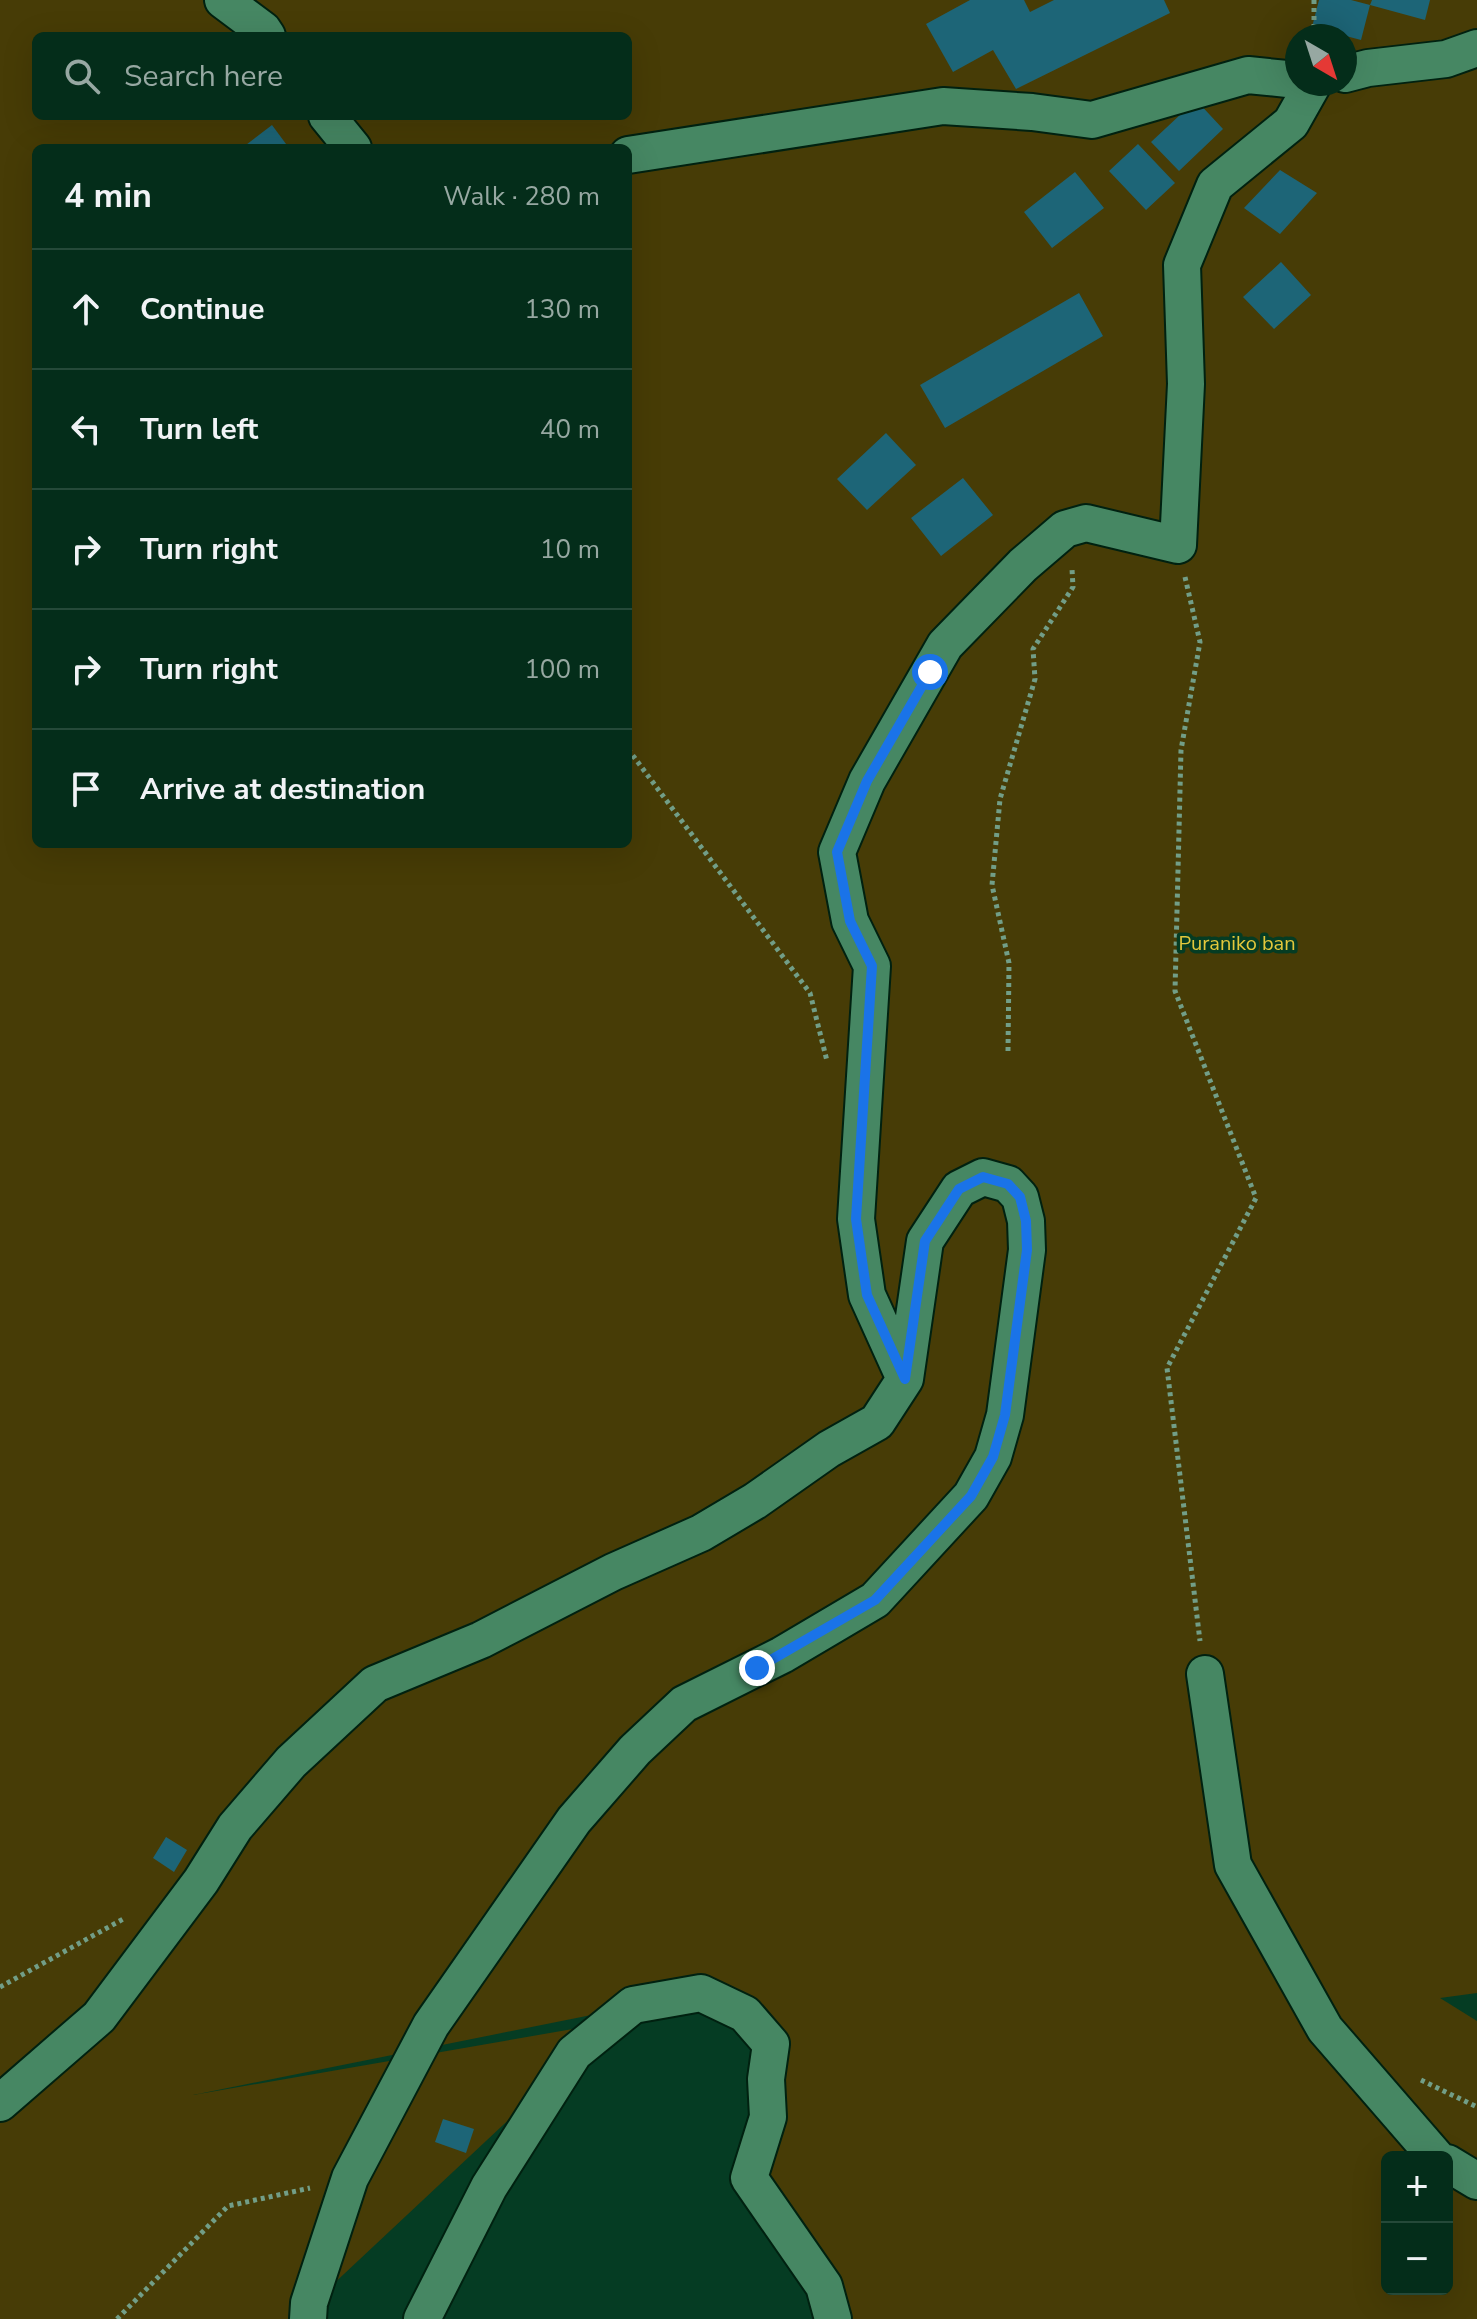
<!DOCTYPE html>
<meta charset="utf-8">
<style>
:root{--surface:#042d1a;--page:#123927;--text:#f1f3f6;--muted:#97a8a2;--line:#254939}
body{margin:0;font-family:"Nunito Sans",sans-serif;background:var(--page);color:var(--text)}
.controls{position:absolute;right:24px;bottom:24px;display:grid;overflow:hidden;border-radius:12px;box-shadow:0 8px 32px #0002}
.controls button{width:72px;height:72px;display:grid;place-items:center;padding:0;border:0;border-bottom:2px solid var(--line);background:var(--surface);color:var(--text);font:40px sans-serif}
.compass{position:absolute;left:1285px;top:24px;width:72px;height:72px;border-radius:50%;background:var(--surface);box-shadow:0 8px 32px #0002;rotate:141deg}
.stop{position:absolute;width:24px;height:24px;margin:-18px;border:6px solid #1a73e8;border-radius:50%;background:#fff}
.stop.end{background:#1a73e8;border-color:#fff;box-shadow:0 2px 8px #0008}
.list{margin:0;padding:0;list-style:none}
h2{display:flex;justify-content:space-between;align-items:center;height:104px;margin:0;padding:0 32px;font-size:34px}
h2 small{font-size:26px;font-weight:400;color:var(--muted)}
.list li{display:grid;grid-template-columns:52px 1fr auto;gap:24px;align-items:center;box-sizing:border-box;height:120px;padding:0 32px;border-top:2px solid var(--line)}
.list b{display:block;font-size:30px;white-space:nowrap}
.list em{font-size:26px;font-style:normal;color:var(--muted)}
.icon{flex:none;width:44px;height:44px;fill:none;stroke:currentColor;stroke-width:2;stroke-linecap:round;stroke-linejoin:round}
.map{position:relative;flex:none;width:1477px;height:2319px;overflow:hidden}
.search{position:absolute;background:var(--surface);box-shadow:0 8px 32px #0002;left:32px;top:32px;width:600px;height:88px;display:flex;align-items:center;gap:20px;box-sizing:border-box;padding:0 28px;border-radius:12px;color:var(--muted);font-size:30px}
.panel{position:absolute;background:var(--surface);box-shadow:0 8px 32px #0002;left:32px;top:144px;width:600px;height:704px;border-radius:12px}
.map>svg:first-child{display:block}
.green{fill:#473c06;fill-rule:evenodd}
.building{fill:#1d6577}
.lines{fill:none;stroke-linecap:round;stroke-linejoin:round}
.minor-casing{stroke:#002110;stroke-width:40}
.path{stroke:#729e87;stroke-width:5;stroke-dasharray:4 4;stroke-linecap:butt}
.minor{stroke:#468763;stroke-width:36}
.route{stroke:#1a73e8;stroke-width:10}
.labels{text-anchor:middle;dominant-baseline:central;stroke-width:7;stroke-linejoin:round;paint-order:stroke}
.park-label{font-size:20px;fill:#e3c83c;stroke:#053c23}
</style>
<div class="map">
<svg width="1477" height="2319" viewBox="0 0 1477 2319">
<rect width="100%" height="100%" fill="#053c23"/>
<path class="green" d="M0,0H1477V1993L1440,1998L1477,2021V2319H832L749,2178L771,2044L701,1993L193,2095L613,2022L296,2319H0ZM36,36H628V116H36ZM1297,36H1345V84H1297ZM36,148H628V844H36ZM1387,2157H1447V2289H1387Z"/>
<path class="building" d="M970,0H1024L1030,12L1054,0H1164L1170,13L1016,89L993,50L953,72L926,24Z
M1319,0H1351L1370,5L1361,40L1312,27Z
M1372,0H1430L1425,20L1370,5Z
M1196,100L1223,129L1179,171L1151,142Z
M272,125L289,148H242Z
M1138,144L1175,183L1146,210L1109,171Z
M1280,170L1317,193L1280,234L1244,208Z
M1075,172L1104,208L1052,248L1024,212Z
M1281,262L1311,295L1274,329L1243,297Z
M1079,293L1103,336L945,428L920,385Z
M886,433L916,465L867,510L837,479Z
M963,478L993,515L941,556L911,518Z
M166,1837L187,1850L174,1872L153,1858Z
M443,2119L474,2129L466,2153L435,2142Z"/>
<g class="lines">
<g class="minor-casing">
<path id="minor" d="M223,0L263,30L267,36
M1345,74L1368,68L1446,59L1477,48
M327,116L353,148
M628,155L943,106L1032,112L1092,120L1248,75L1297,80
M905,1379L867,1295L856,1219L872,966L850,921L837,852L867,781L945,645L1023,565L1065,529L1086,523L1178,545L1186,384L1182,265L1215,185L1291,123L1313,84
M1205,1674L1233,1865L1325,2029L1436,2157
M0,2103L99,2017L201,1881L235,1827L291,1762L375,1684L481,1640L613,1572L701,1533L755,1501L829,1449L877,1422L905,1379L925,1241L959,1189L983,1177L1008,1184L1020,1197L1026,1221L1027,1250L1005,1415L993,1457L971,1496L875,1600L782,1655L684,1704L635,1750L574,1820L431,2025L350,2178L309,2303L308,2319
M1447,2163L1477,2181
M422,2319L489,2187L574,2053L633,2005L701,1993L745,2014L771,2044L766,2079L768,2117L749,2178L824,2286L833,2319"/>
</g>
<path class="path" d="M1314,0V36
M1185,577L1200,642L1181,750L1175,991L1256,1198L1167,1368L1200,1641
M628,749L810,993L827,1061
M1008,1051L1009,963L992,885L1000,799L1035,679L1033,649L1073,587L1072,569
M0,1987L125,1918
M1421,2080L1477,2107
M117,2319L228,2206L310,2188"/>
<use href="#minor" class="minor"/>
</g>
<g class="lines">
<path class="route" d="M757,1668L875,1600L971,1496L993,1457L1005,1415L1027,1250L1026,1221L1020,1197L1008,1184L983,1177L959,1189L925,1241L905,1379L867,1295L856,1219L872,966L850,921L837,852L867,781L930,672"/>
</g>
<g class="labels">
<g class="park-label">
<text x="1237" y="943">Puraniko ban</text>
</g>
</g>
</svg>
<div class="controls">
<button>+</button>
<button>−</button>
</div>
<svg class="compass" viewBox="-18 -18 36 36"><path d="M0-13l5 13h-10z" fill="#e53935"/><path d="M0 13l5-13h-10z" fill="#97a8a2"/></svg>
<div class="stop" style="left:930px;top:672px"></div>
<div class="stop end" style="left:757px;top:1668px"></div>
<div class="search"><svg class="icon" aria-label="search" viewBox="0 0 24 24"><circle cx="10" cy="10" r="6"/><path d="M15 15l6 6"/></svg>Search here</div>
<section class="panel">
<h2>4 min<small>Walk · 280 m</small></h2>
<ul class="list">
<li><svg class="icon" aria-label="ahead" viewBox="0 0 24 24"><path d="M12 20V5M6 11l6-6 6 6"/></svg><div><b>Continue</b></div><em>130 m</em></li>
<li><svg class="icon" aria-label="left" viewBox="0 0 24 24"><path d="M17 20v-9H6M10 6l-5 5 5 5"/></svg><div><b>Turn left</b></div><em>40 m</em></li>
<li><svg class="icon" aria-label="right" viewBox="0 0 24 24"><path d="M7 20v-9h11M14 6l5 5-5 5"/></svg><div><b>Turn right</b></div><em>10 m</em></li>
<li><svg class="icon" aria-label="right" viewBox="0 0 24 24"><path d="M7 20v-9h11M14 6l5 5-5 5"/></svg><div><b>Turn right</b></div><em>100 m</em></li>
<li><svg class="icon" aria-label="arrive" viewBox="0 0 24 24"><path d="M6 21V4h12l-3 4 3 4H6"/></svg><div><b>Arrive at destination</b></div></li>
</ul>
</section>
</div>
